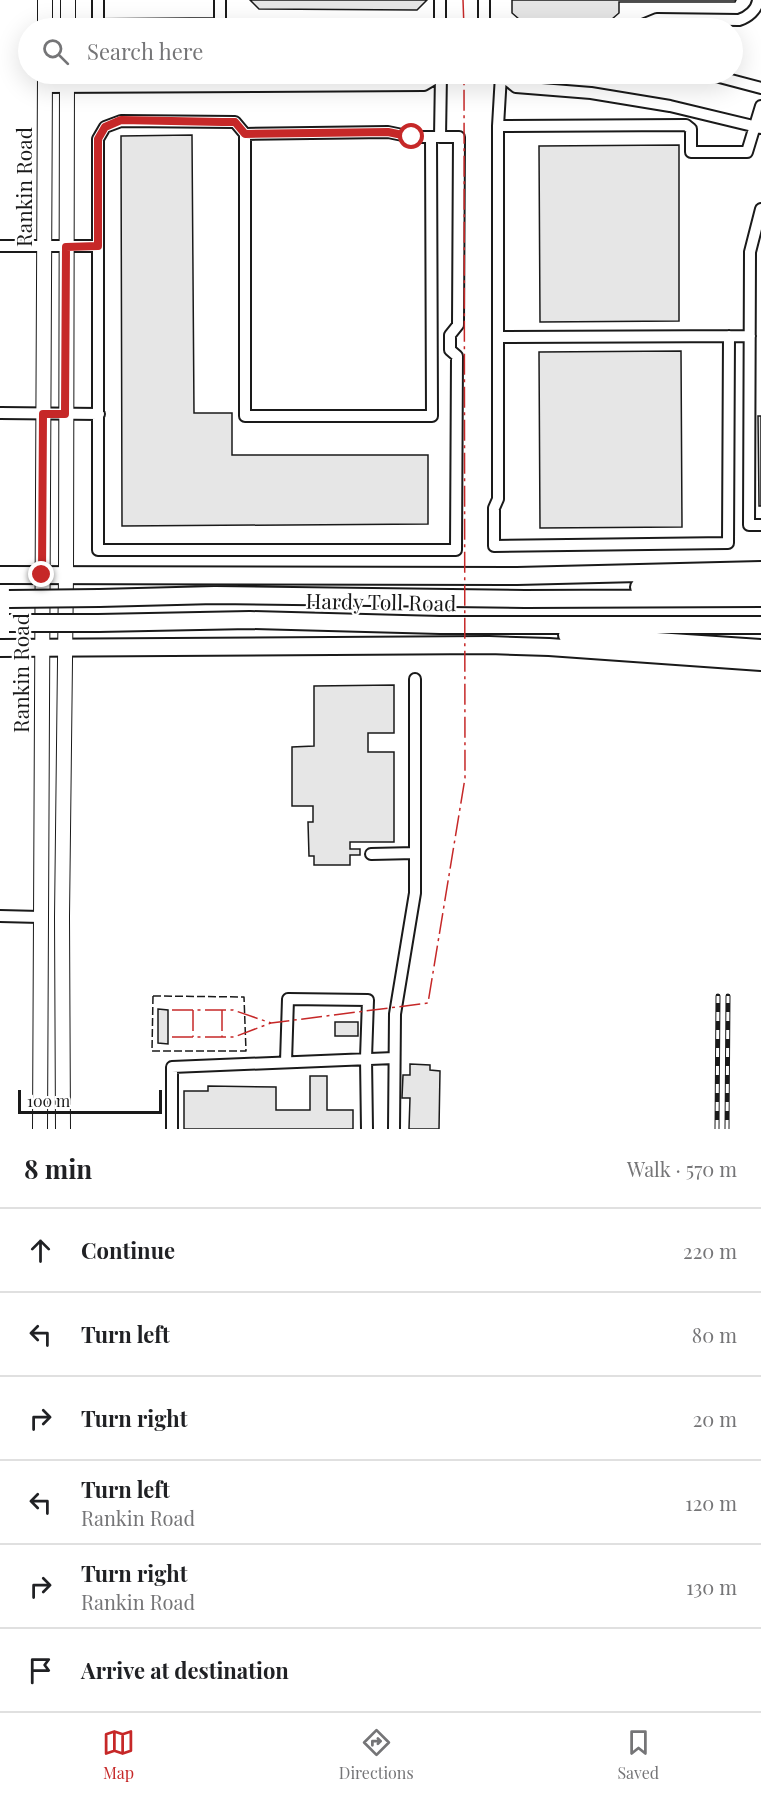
<!DOCTYPE html>
<meta charset="utf-8">
<style>
:root{--surface:#fff;--page:#f6f6f6;--text:#202124;--muted:#757577;--line:#e0e0e0;--accent:#c62828}
body{margin:0;font-family:"Playfair Display",serif;background:var(--page);color:var(--text)}
.scale{position:absolute;left:18px;bottom:15px;width:144px;box-sizing:border-box;padding-left:6px;border:3px solid #1a1a1a;border-top:0;font-size:16px;line-height:21px;white-space:nowrap;color:#1a1a1a;-webkit-text-stroke:4px #fff;paint-order:stroke}
.stop{position:absolute;width:18px;height:18px;margin:-14px;border:4px solid #c62828;border-radius:50%;background:#fff}
.stop.end{background:#c62828;border-color:#fff;box-shadow:0 2px 6px #0008}
.list{margin:0;padding:0;list-style:none}
h2{display:flex;justify-content:space-between;align-items:center;height:78px;margin:0;padding:0 24px;font-size:26px}
h2 small{font-size:20px;font-weight:400;color:var(--muted)}
.list li{display:grid;grid-template-columns:39px 1fr auto;gap:18px;align-items:center;box-sizing:border-box;height:84px;padding:0 24px;border-top:2px solid var(--line)}
.list b{display:block;font-size:22px;white-space:nowrap}
.list p{margin:0;font-size:20px;white-space:nowrap;color:var(--muted)}
.list em{font-size:20px;font-style:normal;color:var(--muted)}
.icon{flex:none;width:33px;height:33px;fill:none;stroke:currentColor;stroke-width:2;stroke-linecap:round;stroke-linejoin:round}
.map{position:relative;flex:none;width:761px;height:1129px;overflow:hidden}
.search{position:absolute;background:var(--surface);box-shadow:0 6px 24px #0002;left:18px;right:18px;top:18px;height:66px;display:flex;align-items:center;gap:15px;box-sizing:border-box;padding:0 21px;border-radius:33px;color:var(--muted);font-size:22px}
.sheet{height:582px;background:var(--surface)}
nav{display:flex;justify-content:space-around;align-items:center;box-sizing:border-box;height:84px;border-top:2px solid var(--line);background:var(--surface);font-size:16px;color:var(--muted)}
nav a{display:grid;justify-items:center;gap:3px}
nav .on{color:var(--accent)}
.map>svg:first-child{display:block}
.building{fill:#e6e6e6;stroke:#1a1a1a;stroke-width:1.5}
.lines{fill:none;stroke-linecap:round;stroke-linejoin:round}
.minor-casing{stroke:#1a1a1a;stroke-width:14}
.major-casing{stroke:#1a1a1a;stroke-width:16}
.highway-casing{stroke:#1a1a1a;stroke-width:20}
.minor{stroke:#fff;stroke-width:10}
.major{stroke:#fff;stroke-width:14}
.highway{stroke:#fff;stroke-width:16}
.rail-casing{stroke:#1a1a1a;stroke-width:5}
.rail{stroke:#fff;stroke-width:3;stroke-dasharray:9;stroke-linecap:butt}
.highway-bridge-casing{stroke:#1a1a1a;stroke-width:20;stroke-linecap:butt}
.highway-bridge{stroke:#fff;stroke-width:16}
.fence{stroke:#1a1a1a;stroke-width:1.5;stroke-dasharray:8 3;stroke-linecap:butt}
.power{stroke:#c62828;stroke-width:1.5;stroke-dasharray:21 4.5 3 4.5;stroke-linecap:butt}
.route{stroke:#c62828;stroke-width:8}
.labels{text-anchor:middle;dominant-baseline:central;stroke-width:4.5;stroke-linejoin:round;paint-order:stroke}
.street-label{font-size:21px;fill:#1a1a1a;stroke:#fff}
</style>
<div class="map">
<svg width="761" height="1129" viewBox="0 0 761 1129">
<rect width="100%" height="100%" fill="#fff"/>
<path class="building" d="M250,0H427L417,10L259,9Z
M512,0H736L735,2H619V13L612,19H519L512,13Z
M192,135L194,413H232V455H428V524L122,526L121,136Z
M679,145V321L540,322L539,146Z
M681,351L682,527L540,528L539,352Z
M758,416H761V506H759Z
M394,685V733H368V752H394V842H350V849H360V855H350V865H314V856H309L308,822H313V806H292V747L314,746V686Z
M158,1009L168,1010V1044L158,1043Z
M335,1022H358V1036H335Z
M410,1064L430,1065V1070L440,1071L439,1129H409L410,1098H402L403,1075H410Z
M310,1076H327V1110H353V1129H184V1091H208V1086L276,1087V1110H310Z"/>
<g class="lines">
<g class="minor-casing">
<path id="minor" d="M98,0V25L220,24
M220,0V28
M440,0V28
M484,0V28
M635,28L657,19L739,20C748,17 757,10 758,0
M220,74V86
M708,74L761,88
M501,75L498,126V499L494,508V546L728,543L729,336
M45,87L424,85L441,75H501L516,87L591,93L670,106L761,128
M498,126L686,125L691,129V152H747L761,106
M245,134V416H432L431,137
M761,209L750,252L749,525H761
M0,246H98V550H456L457,356L450,350V335L458,325L459,137H440L441,74
M98,246V139L105,127L121,121L235,122L245,134L388,132L412,137H437
M498,337L750,336
M0,413L99,414
M371,854L415,853
M0,916L40,917
M286,1062L288,999L368,1000L366,1058L367,1129
M172,1129V1067L394,1058
M394,1129L395,1014L415,893V679"/>
</g>
<g class="major-casing">
<path id="major" d="M68,0V28
M45,28V0
M40,1129C41,777 42,425 45,74
M63,1129L62,917L66,575L67,74"/>
</g>
<g class="highway-casing">
<path id="highway" d="M0,575L517,576L761,570
M639,587L761,585
M99,598L215,595L525,599L761,598
M98,623L250,620L440,625H761
M567,635L761,648
M0,648L489,645L549,647L761,662"/>
</g>
<use href="#minor" class="minor"/>
<use href="#major" class="major"/>
<use href="#highway" class="highway"/>
<g class="rail-casing">
<path id="rail" d="M717,1129L718,996
M727,1129L728,996"/>
</g>
<use href="#rail" class="rail"/>
<g class="highway-bridge-casing">
<path id="highway-bridge" d="M9,599L99,598
M9,623H98"/>
</g>
<use href="#highway-bridge" class="highway-bridge"/>
<path class="fence" d="M153,996L244,997L246,1051H152Z"/>
<path class="power" d="M463,0L464,28
M172,1010H233L271,1023
M193,1010V1037
M222,1010V1037
M172,1037H234L271,1023L428,1003L465,778L464,74"/>
</g>
<g class="lines">
<path class="route" d="M42,575L43,414H65L66,247L98,246V139L105,127L121,120L222,122H235L245,134L388,132L412,137"/>
</g>
<g class="labels">
<g class="street-label">
<text transform="translate(23 187) rotate(-90)">Rankin Road</text>
<text transform="translate(381 601) rotate(1)">Hardy Toll Road</text>
<text transform="translate(20 673) rotate(-90)">Rankin Road</text>
</g>
</g>
</svg>
<div class="scale">100 m</div>
<div class="stop" style="left:412px;top:137px"></div>
<div class="stop end" style="left:42px;top:575px"></div>
<div class="search"><svg class="icon" aria-label="search" viewBox="0 0 24 24"><circle cx="10" cy="10" r="6"/><path d="M15 15l6 6"/></svg>Search here</div>
</div>
<section class="sheet">
<h2>8 min<small>Walk · 570 m</small></h2>
<ul class="list">
<li><svg class="icon" aria-label="ahead" viewBox="0 0 24 24"><path d="M12 20V5M6 11l6-6 6 6"/></svg><div><b>Continue</b></div><em>220 m</em></li>
<li><svg class="icon" aria-label="left" viewBox="0 0 24 24"><path d="M17 20v-9H6M10 6l-5 5 5 5"/></svg><div><b>Turn left</b></div><em>80 m</em></li>
<li><svg class="icon" aria-label="right" viewBox="0 0 24 24"><path d="M7 20v-9h11M14 6l5 5-5 5"/></svg><div><b>Turn right</b></div><em>20 m</em></li>
<li><svg class="icon" aria-label="left" viewBox="0 0 24 24"><path d="M17 20v-9H6M10 6l-5 5 5 5"/></svg><div><b>Turn left</b><p>Rankin Road</p></div><em>120 m</em></li>
<li><svg class="icon" aria-label="right" viewBox="0 0 24 24"><path d="M7 20v-9h11M14 6l5 5-5 5"/></svg><div><b>Turn right</b><p>Rankin Road</p></div><em>130 m</em></li>
<li><svg class="icon" aria-label="arrive" viewBox="0 0 24 24"><path d="M6 21V4h12l-3 4 3 4H6"/></svg><div><b>Arrive at destination</b></div></li>
</ul>
</section>
<nav>
<a class="on"><svg class="icon" aria-label="map" viewBox="0 0 24 24"><path d="M3 6l6-2 6 2 6-2v14l-6 2-6-2-6 2zM9 4v14M15 6v14"/></svg>Map</a>
<a><svg class="icon" aria-label="directions" viewBox="0 0 24 24"><path d="M12 3l9 9-9 9-9-9zM9 14v-3h6M13 9l2 2-2 2"/></svg>Directions</a>
<a><svg class="icon" aria-label="saved" viewBox="0 0 24 24"><path d="M7 4h10v16l-5-4-5 4z"/></svg>Saved</a>
</nav>
